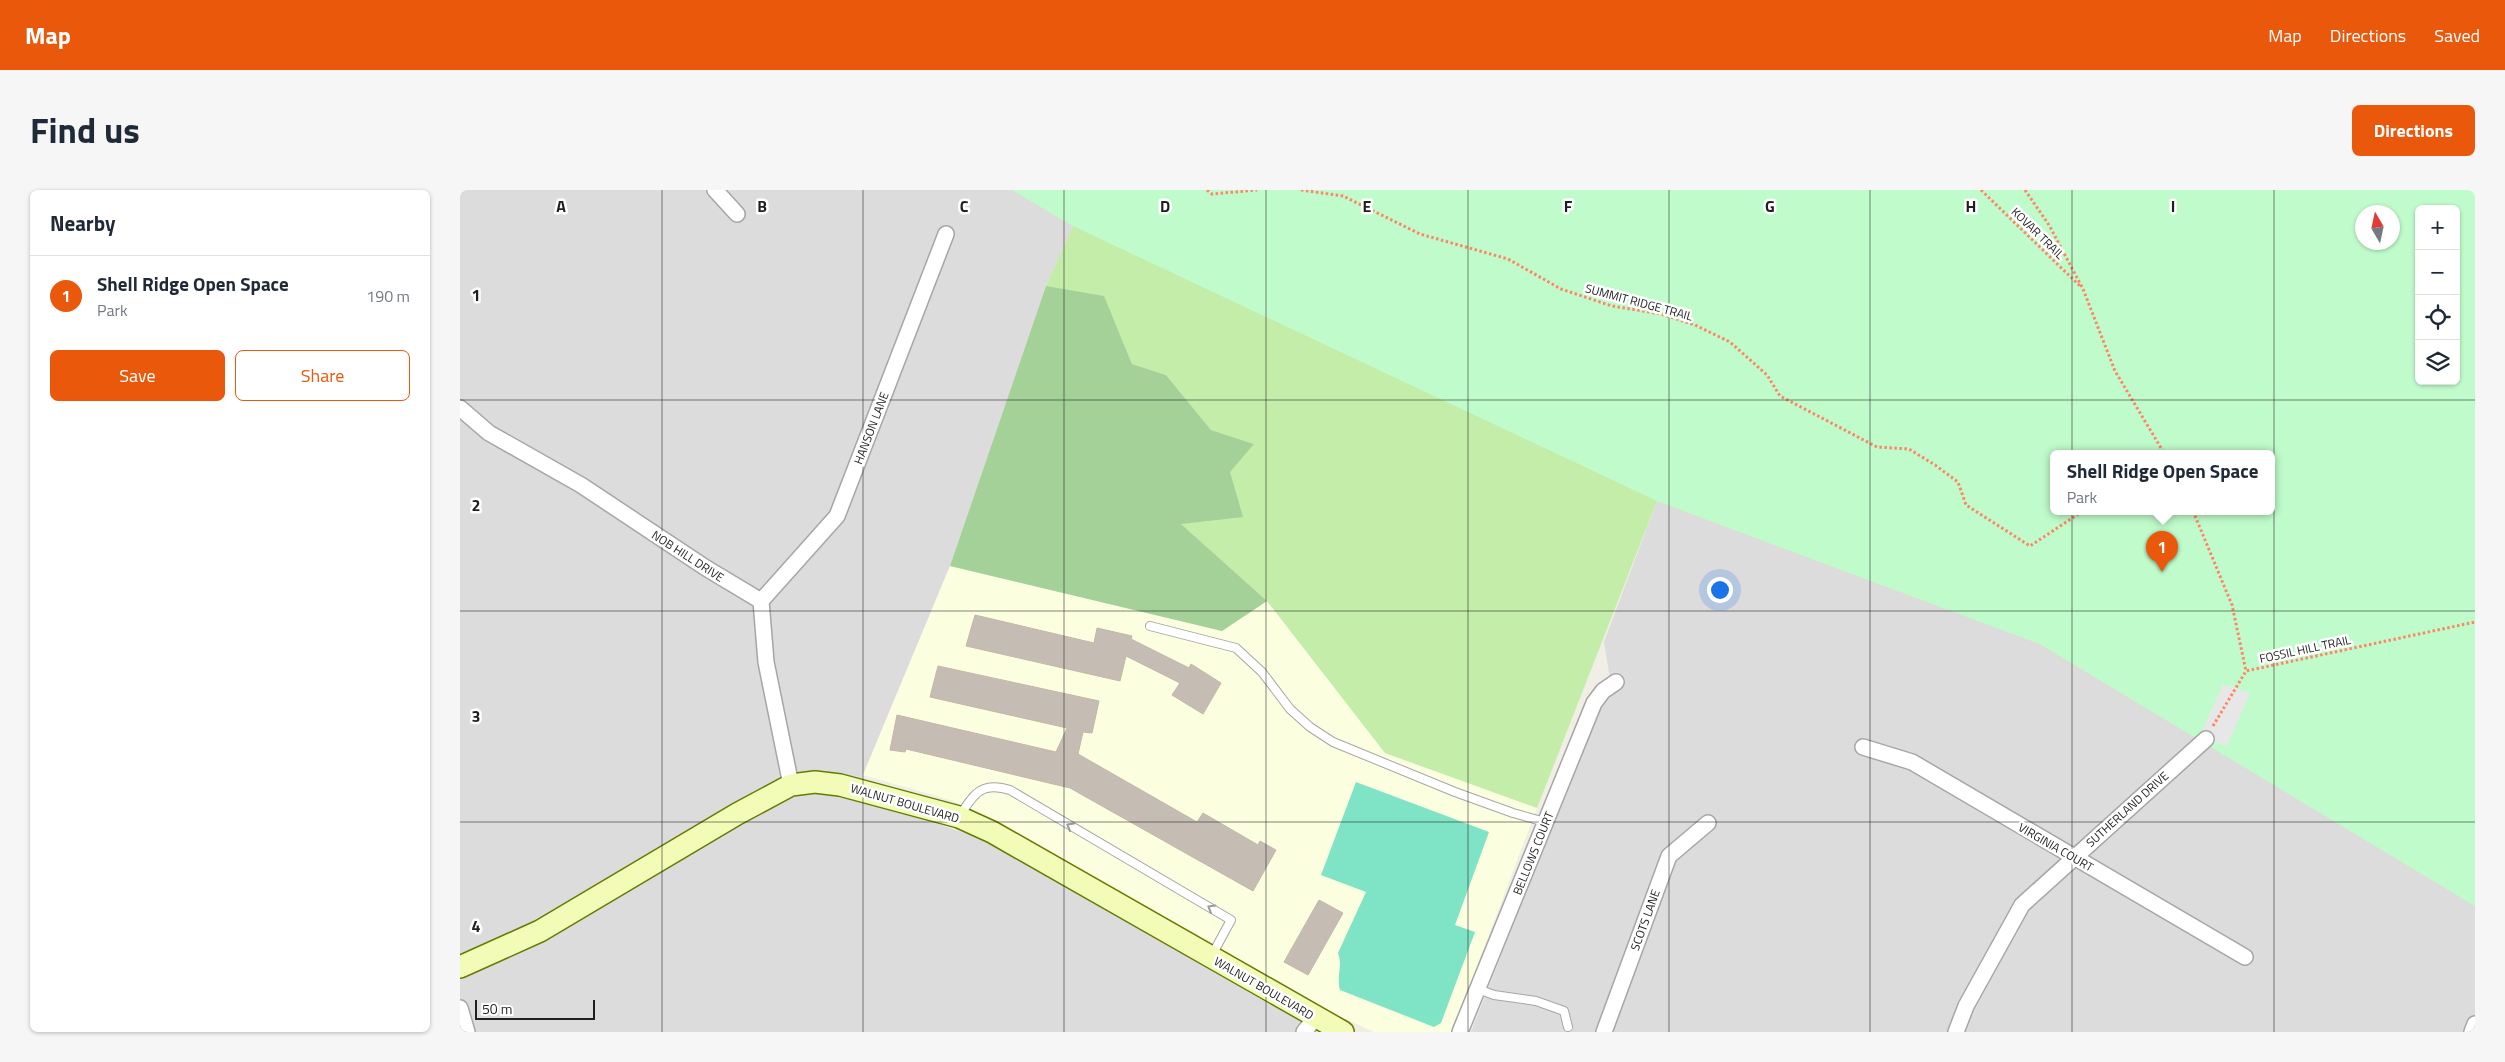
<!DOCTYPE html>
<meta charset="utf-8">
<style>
:root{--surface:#fff;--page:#f6f6f7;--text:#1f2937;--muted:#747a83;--line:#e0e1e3;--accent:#ea580c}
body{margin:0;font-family:"Titillium Web",sans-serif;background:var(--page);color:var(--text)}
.controls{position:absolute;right:15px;top:15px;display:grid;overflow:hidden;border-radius:8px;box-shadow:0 1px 4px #0004}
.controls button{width:45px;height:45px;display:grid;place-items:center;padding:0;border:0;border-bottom:1px solid var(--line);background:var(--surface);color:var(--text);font:25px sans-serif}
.compass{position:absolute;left:1895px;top:15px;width:45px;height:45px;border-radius:50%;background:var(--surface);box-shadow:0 1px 4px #0004;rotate:351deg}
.scale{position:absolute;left:15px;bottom:12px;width:120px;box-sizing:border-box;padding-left:5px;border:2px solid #1f1f1f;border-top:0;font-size:14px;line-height:18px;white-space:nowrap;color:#1f1f1f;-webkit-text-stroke:4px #fff;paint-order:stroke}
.you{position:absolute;left:1259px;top:399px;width:18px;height:18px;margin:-12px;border:4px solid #fff;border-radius:50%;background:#1a73e8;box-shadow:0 0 0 8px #1a73e833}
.badge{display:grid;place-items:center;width:32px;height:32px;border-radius:50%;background:var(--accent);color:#fff;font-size:16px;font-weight:700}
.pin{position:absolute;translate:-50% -41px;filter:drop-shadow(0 1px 2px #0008)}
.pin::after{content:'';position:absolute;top:26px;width:18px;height:15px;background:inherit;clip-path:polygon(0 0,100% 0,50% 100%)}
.popup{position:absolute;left:1590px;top:260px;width:225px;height:65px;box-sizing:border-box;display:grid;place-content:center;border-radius:8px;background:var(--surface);filter:drop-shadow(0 1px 4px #0005);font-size:16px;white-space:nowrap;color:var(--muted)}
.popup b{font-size:19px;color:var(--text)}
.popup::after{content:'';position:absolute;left:50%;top:100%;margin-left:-10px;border:10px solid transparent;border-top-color:var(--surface)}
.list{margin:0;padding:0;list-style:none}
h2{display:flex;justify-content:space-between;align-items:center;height:65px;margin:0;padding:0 20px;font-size:21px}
h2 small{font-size:16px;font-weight:400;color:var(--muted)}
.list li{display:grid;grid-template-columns:32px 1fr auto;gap:15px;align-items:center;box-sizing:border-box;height:80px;padding:0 20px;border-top:1px solid var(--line)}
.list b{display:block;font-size:19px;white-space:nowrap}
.list p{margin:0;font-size:16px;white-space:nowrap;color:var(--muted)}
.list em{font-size:16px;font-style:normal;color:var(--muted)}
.actions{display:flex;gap:10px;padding:15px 20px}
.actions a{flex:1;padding:11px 0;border:1px solid var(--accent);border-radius:8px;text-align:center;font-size:18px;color:var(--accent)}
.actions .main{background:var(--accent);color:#fff}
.icon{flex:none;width:28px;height:28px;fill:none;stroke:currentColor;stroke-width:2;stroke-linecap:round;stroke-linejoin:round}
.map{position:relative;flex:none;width:2015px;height:842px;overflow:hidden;border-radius:8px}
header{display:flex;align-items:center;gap:30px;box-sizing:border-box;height:70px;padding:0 25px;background:var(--accent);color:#fff}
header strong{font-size:24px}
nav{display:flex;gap:28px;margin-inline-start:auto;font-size:18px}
.intro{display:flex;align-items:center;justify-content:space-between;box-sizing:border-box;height:120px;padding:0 30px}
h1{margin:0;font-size:35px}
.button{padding:12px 22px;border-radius:8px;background:var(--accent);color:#fff;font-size:18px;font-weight:700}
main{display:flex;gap:30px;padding:0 30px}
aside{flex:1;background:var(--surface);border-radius:8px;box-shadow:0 1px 4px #0004}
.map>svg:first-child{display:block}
.residential{fill:#dddcdc}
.education{fill:#fcffdf}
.grass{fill:#c4eda9;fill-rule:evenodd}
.forest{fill:#a3d198}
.park{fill:#c0fccb;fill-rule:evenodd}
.pitch{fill:#7fe3c6}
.parking{fill:#e7e7e7}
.building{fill:#c5bdb4;stroke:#c3b6a6}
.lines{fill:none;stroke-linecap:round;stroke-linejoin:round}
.lane-casing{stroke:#a6a6a6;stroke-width:10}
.street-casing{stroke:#a6a6a6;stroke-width:18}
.secondary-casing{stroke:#637c00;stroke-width:24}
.path{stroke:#ff8567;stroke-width:3;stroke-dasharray:2.5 2.5;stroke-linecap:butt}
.lane{stroke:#fff;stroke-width:8}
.street{stroke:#fff;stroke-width:15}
.secondary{stroke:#f2fcb7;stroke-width:21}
.oneway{stroke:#9a9a9a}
.grid{fill:none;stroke:#1f1f1f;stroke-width:1;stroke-opacity:0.55}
.labels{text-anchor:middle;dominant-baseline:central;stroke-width:5;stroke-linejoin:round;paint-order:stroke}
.street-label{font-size:12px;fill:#1f1f1f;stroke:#fff}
.grid-label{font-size:16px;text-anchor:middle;font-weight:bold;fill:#1f1f1f;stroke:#fff;stroke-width:5;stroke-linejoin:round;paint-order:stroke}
</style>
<header>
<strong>Map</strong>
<nav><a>Map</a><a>Directions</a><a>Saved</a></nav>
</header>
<div class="intro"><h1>Find us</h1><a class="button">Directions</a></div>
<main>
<aside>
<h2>Nearby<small></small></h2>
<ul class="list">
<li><span class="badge">1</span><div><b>Shell Ridge Open Space</b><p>Park</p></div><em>190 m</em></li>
</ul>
<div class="actions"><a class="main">Save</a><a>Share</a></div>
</aside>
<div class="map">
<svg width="2015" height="842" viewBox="0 0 2015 842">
<rect width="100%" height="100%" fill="#f0eee5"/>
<path class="residential" d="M0,0H552L613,36L586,96L490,376L403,585L398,607L528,651L858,842H0Z
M1197,311L1580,454L2015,716V842H1011L1150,489L1144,452Z"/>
<path class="education" d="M490,376L762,441L807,411L925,563L1077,618L992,842H914L856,815L535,630L494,611L403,585Z"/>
<path class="grass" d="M552,0H893L1833,70L1932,52L1959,136V191H1996L2015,716L1580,454L1197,311L1077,618L925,563L807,411L721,334L794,254L751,240L706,185L672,174L644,107L586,96L613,36ZM1593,263H1811V321H1593Z"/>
<path class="forest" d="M586,96L644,106L672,174L706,185L751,240L794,254L770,282L783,327L721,334L807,411L762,441L490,376Z"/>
<path class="park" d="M552,0H2015V716L1580,454L1197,311L613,36ZM1959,19H1996V191H1959ZM1902,22H1932V52H1902ZM1593,263H1811V321H1593Z"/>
<path class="pitch" d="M896,592L1029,642L995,735L1015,742L981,833L974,837L880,800C876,786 883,776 878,763L906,702L861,685Z"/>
<path class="parking" d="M1763,494L1790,503L1767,556L1739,547Z"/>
<path class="building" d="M515,425L634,453L637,438L672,446L671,449L729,478L731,474L761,493L743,524L712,505L720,493L666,466L660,491L506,456Z
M478,476L639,511L632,543L623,542L618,564L737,632L743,623L798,655L800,651L816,660L793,701L610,598L446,559L445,562L430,560L437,525L596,562L607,538L470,507Z
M859,710L883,723L848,785L824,772Z"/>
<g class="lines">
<g class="lane-casing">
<path id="lane" d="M690,436L776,458L802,482L830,519L850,537L873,552L995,602L1053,623L1085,632
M500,626C513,604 522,591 550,600L771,730L752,765
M1018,799L1034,805L1076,811L1104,821L1108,837"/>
</g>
<g class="street-casing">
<path id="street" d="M255,0L277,24
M0,218L29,243L121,295L246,378L301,411L306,472L331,595
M301,411L377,326L486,44
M1403,557L1452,572L1785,767
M0,818L7,842
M844,842L855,828
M1000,842L1134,513L1143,501L1156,492
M1144,842L1209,666L1248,633
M1496,842L1506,816L1562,715L1746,549
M2012,842L2015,834"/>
</g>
<g class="secondary-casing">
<path id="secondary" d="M0,777L80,741L277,624L331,595L355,592L380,595L499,627L532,642L883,842"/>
</g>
<path class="path" d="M747,0L752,4L797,0
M841,0L883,6L960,44L1048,69L1101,99L1152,116L1201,124L1235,135L1270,152L1307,185L1320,206L1417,257L1449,259L1475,275L1498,292L1506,315L1570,356L1623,321
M1521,0L1621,97
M1565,0L1589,35L1623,99L1655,181L1704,263
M1733,321L1772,415L1786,481L2015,432
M1753,536L1786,481"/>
<use href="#lane" class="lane"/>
<use href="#street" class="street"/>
<use href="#secondary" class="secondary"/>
</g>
<defs><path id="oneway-chevron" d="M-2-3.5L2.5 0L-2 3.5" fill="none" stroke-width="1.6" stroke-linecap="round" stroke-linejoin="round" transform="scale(1.25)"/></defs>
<g class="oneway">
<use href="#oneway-chevron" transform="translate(610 636) rotate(-150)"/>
<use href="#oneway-chevron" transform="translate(751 718) rotate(-150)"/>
</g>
<path class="grid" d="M202,0V842M403,0V842M604,0V842M806,0V842M1008,0V842M1209,0V842M1410,0V842M1612,0V842M1814,0V842M0,210H2015M0,421H2015M0,632H2015"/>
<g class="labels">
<g class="street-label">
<text transform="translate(1578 43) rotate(44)">KOVAR TRAIL</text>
<text transform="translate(1179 112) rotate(15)">SUMMIT RIDGE TRAIL</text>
<text transform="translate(411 238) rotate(-69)">HANSON LANE</text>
<text transform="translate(228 366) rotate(33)">NOB HILL DRIVE</text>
<text transform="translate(1845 459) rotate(-12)">FOSSIL HILL TRAIL</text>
<text transform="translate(445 613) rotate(16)">WALNUT BOULEVARD</text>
<text transform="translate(1667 619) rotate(-42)">SUTHERLAND DRIVE</text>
<text transform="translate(1596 657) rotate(30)">VIRGINIA COURT</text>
<text transform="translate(1073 663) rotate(-68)">BELLOWS COURT</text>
<text transform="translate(1185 730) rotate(-70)">SCOTS LANE</text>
<text transform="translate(804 798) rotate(30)">WALNUT BOULEVARD</text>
</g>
</g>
<g class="grid-label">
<text x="101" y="22">A</text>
<text x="302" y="22">B</text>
<text x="504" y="22">C</text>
<text x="705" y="22">D</text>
<text x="907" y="22">E</text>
<text x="1108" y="22">F</text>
<text x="1310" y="22">G</text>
<text x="1511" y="22">H</text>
<text x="1713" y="22">I</text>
<text x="16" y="111">1</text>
<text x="16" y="321">2</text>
<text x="16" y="532">3</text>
<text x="16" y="742">4</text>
</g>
</svg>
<div class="controls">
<button>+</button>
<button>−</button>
<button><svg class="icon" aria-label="locate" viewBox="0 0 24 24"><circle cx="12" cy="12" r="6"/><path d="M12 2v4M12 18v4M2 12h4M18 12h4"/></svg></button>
<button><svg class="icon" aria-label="layers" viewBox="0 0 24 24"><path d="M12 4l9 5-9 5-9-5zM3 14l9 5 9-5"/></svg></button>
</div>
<svg class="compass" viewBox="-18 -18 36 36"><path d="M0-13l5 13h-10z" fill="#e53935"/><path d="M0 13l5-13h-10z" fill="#747a83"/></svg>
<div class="scale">50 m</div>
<div class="you"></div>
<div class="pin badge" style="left:1702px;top:382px">1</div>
<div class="popup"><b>Shell Ridge Open Space</b>Park</div>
</div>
</main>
